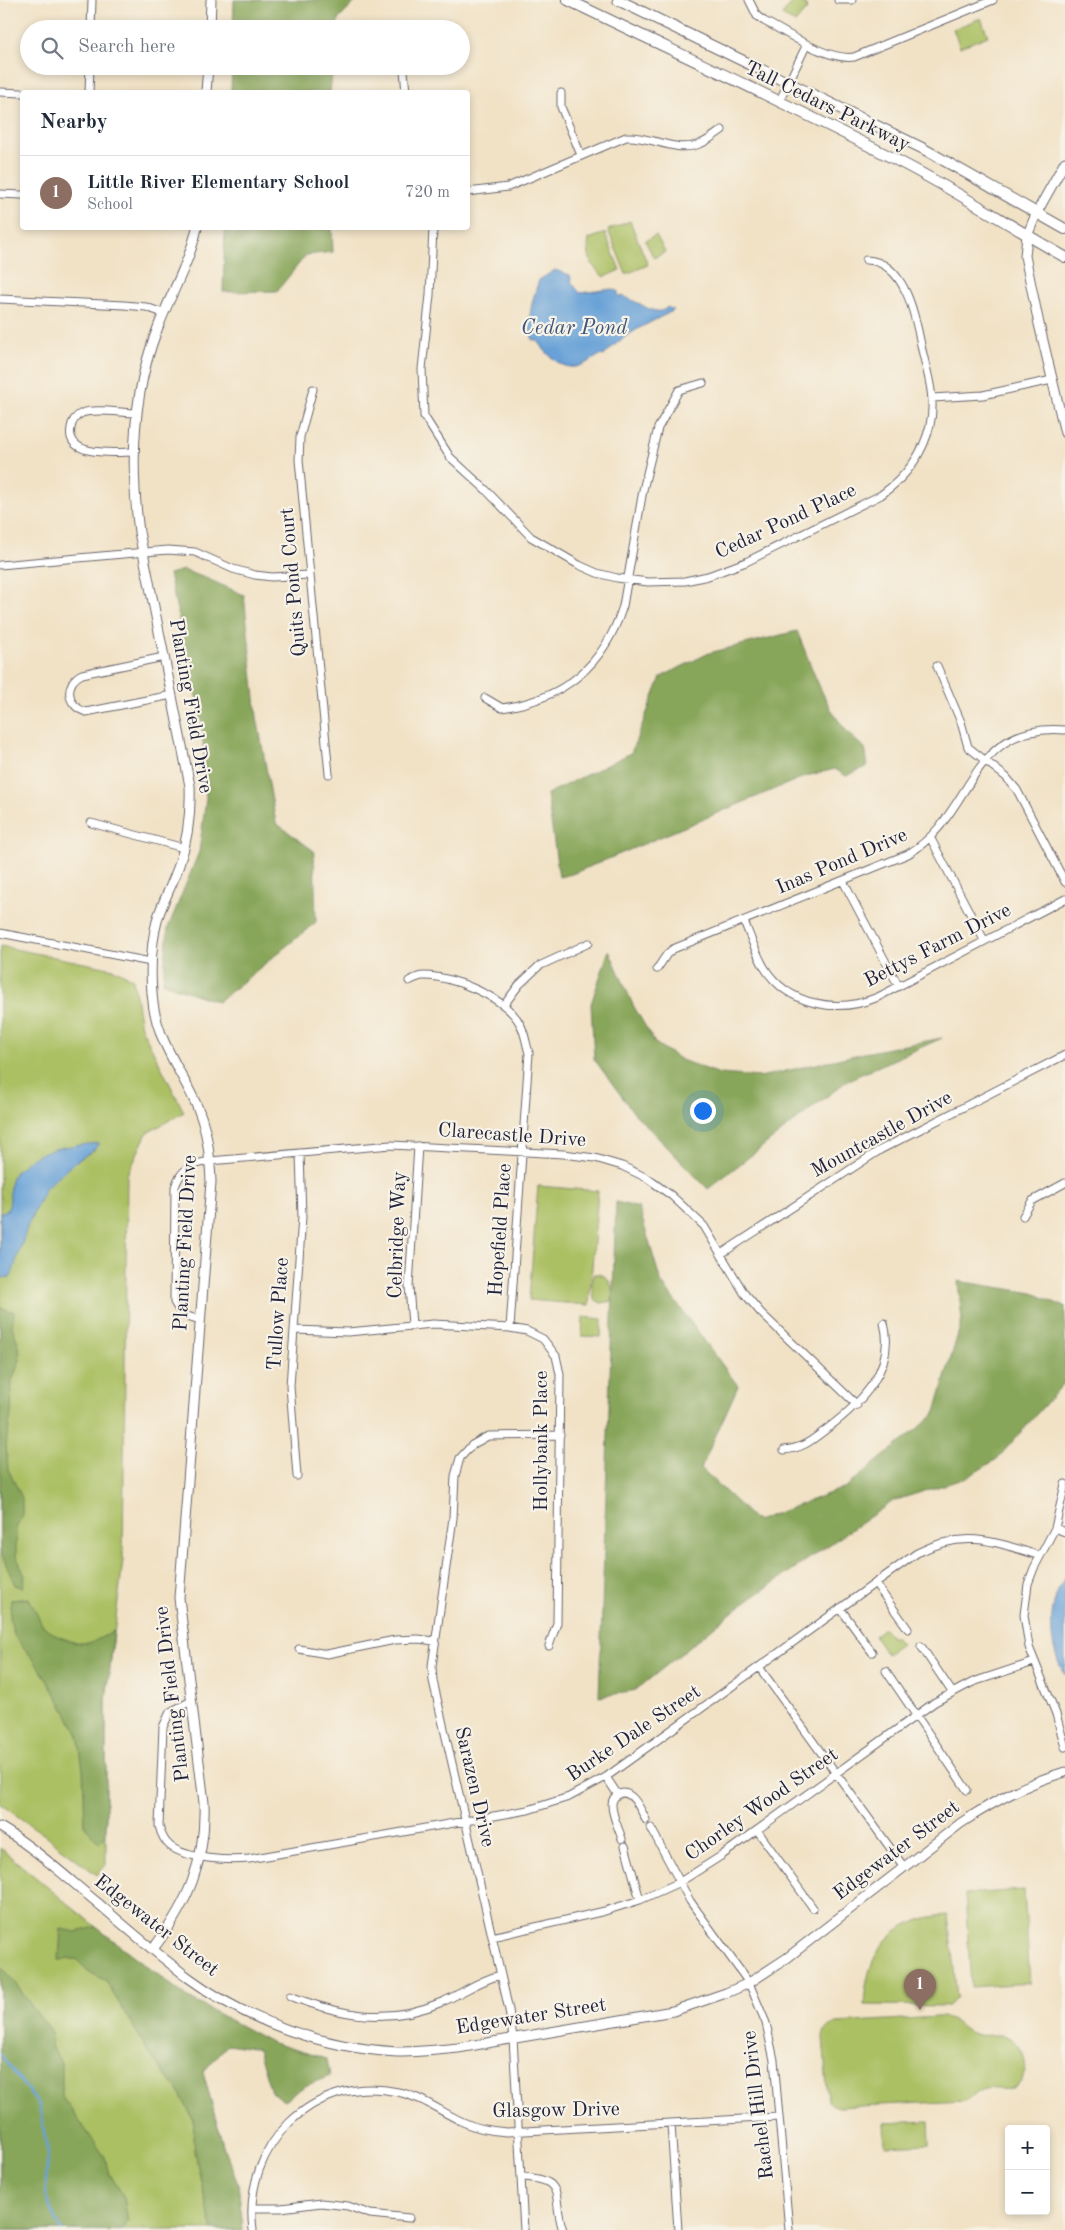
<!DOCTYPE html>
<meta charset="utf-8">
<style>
:root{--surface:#fff;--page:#f6f6f7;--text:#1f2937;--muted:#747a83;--line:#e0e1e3;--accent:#d93025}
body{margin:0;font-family:"Old Standard TT",serif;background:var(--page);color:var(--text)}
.controls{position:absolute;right:15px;bottom:15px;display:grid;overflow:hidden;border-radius:5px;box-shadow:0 2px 8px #0003}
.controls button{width:45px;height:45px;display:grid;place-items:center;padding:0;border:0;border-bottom:1px solid var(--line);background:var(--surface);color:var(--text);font:25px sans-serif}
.you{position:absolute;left:702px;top:1110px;width:18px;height:18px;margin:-12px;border:4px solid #fff;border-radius:50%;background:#1a73e8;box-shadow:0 0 0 8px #1a73e833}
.badge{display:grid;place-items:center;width:32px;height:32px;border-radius:50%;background:var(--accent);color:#fff;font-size:16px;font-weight:700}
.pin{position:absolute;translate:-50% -41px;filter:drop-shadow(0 1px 2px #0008)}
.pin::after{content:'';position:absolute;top:26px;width:18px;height:15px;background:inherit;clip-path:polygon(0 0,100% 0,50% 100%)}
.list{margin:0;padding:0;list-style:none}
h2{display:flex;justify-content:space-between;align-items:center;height:65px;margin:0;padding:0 20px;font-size:21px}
h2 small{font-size:16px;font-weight:400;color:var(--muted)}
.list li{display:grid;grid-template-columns:32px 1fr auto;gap:15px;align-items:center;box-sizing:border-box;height:75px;padding:0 20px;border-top:1px solid var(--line)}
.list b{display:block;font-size:19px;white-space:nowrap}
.list p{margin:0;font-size:16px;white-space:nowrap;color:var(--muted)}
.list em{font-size:16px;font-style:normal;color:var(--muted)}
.icon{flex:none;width:28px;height:28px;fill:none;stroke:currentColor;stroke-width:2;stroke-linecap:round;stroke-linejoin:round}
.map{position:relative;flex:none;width:1065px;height:2230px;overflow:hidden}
.search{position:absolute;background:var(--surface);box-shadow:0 2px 8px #0003;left:20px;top:20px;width:450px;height:55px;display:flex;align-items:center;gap:12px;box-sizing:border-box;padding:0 18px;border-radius:28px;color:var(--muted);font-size:19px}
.panel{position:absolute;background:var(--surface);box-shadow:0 2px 8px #0003;left:20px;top:90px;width:450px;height:140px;border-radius:5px}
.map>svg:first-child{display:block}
.green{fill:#abc064;stroke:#667150}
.forest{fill:#88a65a;stroke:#55644a}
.water{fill:#68a1d7;stroke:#456289}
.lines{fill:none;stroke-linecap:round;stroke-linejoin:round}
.stream{stroke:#68a1d7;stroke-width:2.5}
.minor-casing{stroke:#6a656c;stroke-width:9}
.tertiary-casing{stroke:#6a656c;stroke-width:11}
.secondary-casing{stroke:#6a656c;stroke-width:12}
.minor{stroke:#fff;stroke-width:7}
.tertiary{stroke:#fff;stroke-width:9}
.secondary{stroke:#fff;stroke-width:10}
.labels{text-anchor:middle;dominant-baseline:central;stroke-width:4.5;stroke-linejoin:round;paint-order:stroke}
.street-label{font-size:20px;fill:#22223b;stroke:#f7f3e8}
.water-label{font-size:21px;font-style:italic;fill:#3e5579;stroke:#f7f3e8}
</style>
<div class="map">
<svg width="1065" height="2230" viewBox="0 0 1065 2230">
<rect width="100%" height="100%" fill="#f7f3e8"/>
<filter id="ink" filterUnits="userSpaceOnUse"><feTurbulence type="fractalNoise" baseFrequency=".02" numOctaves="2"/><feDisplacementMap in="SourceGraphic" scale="10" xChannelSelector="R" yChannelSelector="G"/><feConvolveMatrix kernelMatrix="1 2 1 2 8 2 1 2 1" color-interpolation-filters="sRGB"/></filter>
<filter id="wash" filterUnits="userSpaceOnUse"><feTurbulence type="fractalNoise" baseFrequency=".0096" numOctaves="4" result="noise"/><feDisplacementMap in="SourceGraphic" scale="20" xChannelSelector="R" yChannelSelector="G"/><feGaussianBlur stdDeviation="1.12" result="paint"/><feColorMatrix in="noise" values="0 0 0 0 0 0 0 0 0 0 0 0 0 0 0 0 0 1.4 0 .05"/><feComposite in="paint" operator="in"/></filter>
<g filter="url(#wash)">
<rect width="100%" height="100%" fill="#f1e2c6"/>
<path class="green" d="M794,0H799L806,6L807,9L795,23L782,15Z
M981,18L988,36L960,47L953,29Z
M630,221L648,265L626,274L608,230Z
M605,233L620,270L604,277C591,267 586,255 589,239Z
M656,235L665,252L654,258L645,241Z
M0,946L114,969L133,979L141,1027L184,1112L147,1133L127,1175L123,1560L106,1700V1865L97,1875L46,1836L0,1804Z
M538,1186L598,1191L589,1305L529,1300Z
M594,1274C610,1273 614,1288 612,1301L601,1303L594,1299L592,1284Z
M583,1317L602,1319L601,1337L582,1336Z
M884,1628L891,1637H896L901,1644L887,1654L874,1636Z
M0,1848L96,1927L187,1997L242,2028L203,2072L224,2149L238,2184L243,2230H0Z
M1024,1890L1030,1983L971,1987L965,1894Z
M948,1915L957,1997L949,2006L864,2005C867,1950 891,1918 948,1915Z
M937,2017C958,2016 958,2029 974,2034C985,2038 997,2032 1008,2037C1027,2046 1033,2078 1012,2088C1002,2092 991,2086 981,2090C974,2092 972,2099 965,2101L839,2107L833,2105L828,2101L823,2037C824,2029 829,2026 836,2023Z
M929,2121L930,2144L885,2146L884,2123Z"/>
<path class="forest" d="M234,0H357L338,20L337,29H233Z
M232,66H333L330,92H231Z
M225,228H332L333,252L306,255L277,291L223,292Z
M183,570L208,579L244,595L257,717L276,823L314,851L316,922L218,1002L163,983L168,928L199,852L206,798L202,723L169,574Z
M797,631C814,672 828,721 865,748L868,766L846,776L835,769L806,776L572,874L559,877L547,794L631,753L661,677L709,653Z
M609,950L633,1005L655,1043L681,1060L720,1074L760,1077L864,1053L942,1038L848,1080L708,1189L634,1113L594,1059L591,1004Z
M616,1202L639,1208L661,1282L738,1386L701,1468L756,1521L846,1487L934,1415L962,1320L958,1281L1033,1293L1065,1307V1382L997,1459L966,1478L893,1501L740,1606L636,1690L599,1697Z
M0,1308L14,1312L12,1327L19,1345L20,1360L12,1381L11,1415L6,1444L8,1469L22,1498V1514L16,1529V1555L25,1576L23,1587L15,1585L0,1551Z
M29,1598L42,1625L57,1636L76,1643H91L114,1631L106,1700V1836L99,1843L85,1827L83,1769L78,1735L57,1696L34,1660L15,1637L10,1620L11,1600Z
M96,1927L187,1997L273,2043L327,2059L330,2076L305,2086L284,2100L271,2092L258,2049L228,2044L203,2072L224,2149L238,2184L243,2230H213L207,2210L198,2168L193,2138L194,2121L178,2090L153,2059L105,1980L89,1972L76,1959L59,1960L61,1929L76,1932Z
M0,1965C19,1985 32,2010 51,2030V2046L62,2064V2097L105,2157L108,2171L124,2197L128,2222L122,2230H0Z"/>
<path class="water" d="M555,270L570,275L572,283L580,293L612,289L618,291V296C633,295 656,321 667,307L674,310C649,324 623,333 604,356L600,355C577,369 568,374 547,353C543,349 541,344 537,340H533C525,322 533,298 539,280Z
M99,1143L94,1150L75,1162L46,1187L28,1225L11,1277L0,1278V1213L7,1211C13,1201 7,1189 12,1177C14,1173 19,1169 22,1166C43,1146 72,1146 99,1143Z
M1065,1578V1675C1048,1647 1046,1606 1065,1578Z"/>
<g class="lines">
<path class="stream" d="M0,2054L39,2105L48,2154L45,2196L61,2230"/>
</g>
</g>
<g filter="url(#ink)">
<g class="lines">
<g class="minor-casing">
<path id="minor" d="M749,0L757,16L764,21C788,33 827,61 854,57L993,0
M838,0H852
M91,29L92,0
M404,71L406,92
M0,92L22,93
M89,92L90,66
M561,93V107L581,155
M779,102L807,44
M468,192L508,187L626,137C652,135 676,155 702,143C709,140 716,134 722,130
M0,194L22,195
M433,228L430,295L422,369L424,416L450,457L486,490L531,537L579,565L597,573L617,578L648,582L685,581L708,576L746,562L881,495C906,477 923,455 930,425C936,399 928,375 922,350C916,319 906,261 866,260
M0,299L124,305L146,307L163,313
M313,389L300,437L299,460L329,774
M932,398L983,395L1052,380
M134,452C116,452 65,458 71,428C72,421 76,416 82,413C94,408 123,413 136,413
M0,565L168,550L195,552L233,569L255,575L272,577L309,575
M164,657L82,674C64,683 66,706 86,712L172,695
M937,666L961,722L968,747L1006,777L1017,790L1065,882
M485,698L502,708C564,699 604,666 623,606L643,490L658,428L679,390L703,383
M91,823L184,848
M930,837L984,940
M843,881L898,985
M744,921C750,936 756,953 764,967C788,1006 838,1014 878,997L1065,899
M0,933L151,962
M657,969L667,954L673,949L908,854C975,815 967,722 1065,730
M409,981C413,979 419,976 423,976C451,975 507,998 520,1024C525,1032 526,1044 529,1053L510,1328
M504,1005L519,985L539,966L589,943
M1023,1216L1032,1201L1065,1183
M721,1254L880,1150L1065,1055
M200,1320L181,1314L174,1302L175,1187C181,1168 192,1164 210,1161L391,1145L563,1154L595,1158L622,1166L647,1178L672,1196L704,1226L744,1293L761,1313L857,1405
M412,1325L409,1286L418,1146
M295,1330L348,1332L433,1324L510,1328L527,1331L543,1339L556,1356L560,1374L557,1623L549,1646
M784,1450C804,1448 812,1440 828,1428C861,1403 896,1369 884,1323
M297,1476L290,1386L302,1217L300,1153
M1065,1484L1055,1528L1034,1568L1028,1584L1024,1615L1029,1647L1056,1714L1065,1747
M1055,1528L1065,1532
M875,1583L908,1629
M840,1608L872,1652
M921,1646L952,1692
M299,1649L327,1654L395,1640L418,1639L435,1641
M759,1667L904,1867
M886,1671L967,1790
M191,1701L170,1712L163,1727L159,1826C161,1834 164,1841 170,1846C187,1859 229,1861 249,1859L528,1810L569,1797L606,1777L917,1553C964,1529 994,1541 1040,1556
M606,1777L618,1795
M651,1828L690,1901L749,1983L766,2023L774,2060L789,2230
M757,1830L813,1908
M622,1839C619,1829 612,1816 612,1805C612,1801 614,1797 617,1795C631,1786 641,1810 646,1820
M625,1846L640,1900
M492,1937L605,1911L640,1900L680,1882L721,1856L935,1702L973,1682L1034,1662
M290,1996C342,2016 389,2025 442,2002C463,1993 479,1980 501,1975
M671,2124L678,2230
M521,2177C569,2179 551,2197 563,2230
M252,2208H281L321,2203L348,2206L370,2214L409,2218
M253,2230C242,2146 313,2073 398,2092C423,2097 441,2112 463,2122C477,2129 492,2131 507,2132L779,2117
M524,2230L513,2038L509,2010L433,1681L432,1666L453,1518L455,1476L460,1458L472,1445L488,1436L560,1435"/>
</g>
<g class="tertiary-casing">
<path id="tertiary" d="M210,29L211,0
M206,92L208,66
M1065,162L1037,212L1027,236L1025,256L1039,324L1065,433
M0,1827C35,1848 67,1878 99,1904C128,1929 158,1955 189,1978C249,2022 324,2048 397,2052C417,2052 438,2050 458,2048L673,2011L726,1993L749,1983L787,1958L961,1823C994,1801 1027,1783 1065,1772
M153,1949C188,1903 206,1862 204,1803L179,1598L211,1182C210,1158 208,1134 199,1111C182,1069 155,1042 152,993C150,967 151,942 158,917C164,899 173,883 179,865C188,839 191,813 190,786L139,532C130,464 132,395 157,330C170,295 189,264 197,228"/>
</g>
<g class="secondary-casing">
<path id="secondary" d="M568,0C681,55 796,107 908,166C961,194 1012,227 1065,257
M618,0L922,148L1065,229"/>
</g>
<use href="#minor" class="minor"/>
<use href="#tertiary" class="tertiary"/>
<use href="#secondary" class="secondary"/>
</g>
</g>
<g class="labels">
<g class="street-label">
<text transform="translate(827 107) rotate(26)">Tall Cedars Parkway</text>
<text transform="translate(786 522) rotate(-25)">Cedar Pond Place</text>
<text transform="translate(294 582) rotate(-95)">Quits Pond Court</text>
<text transform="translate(190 706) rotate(80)">Planting Field Drive</text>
<text transform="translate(842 862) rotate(-23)">Inas Pond Drive</text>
<text transform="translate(938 946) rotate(-27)">Bettys Farm Drive</text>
<text transform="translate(882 1135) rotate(-29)">Mountcastle Drive</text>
<text transform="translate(512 1136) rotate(4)">Clarecastle Drive</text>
<text transform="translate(501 1230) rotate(-86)">Hopefield Place</text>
<text transform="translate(398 1235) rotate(-88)">Celbridge Way</text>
<text transform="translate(186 1243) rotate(-87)">Planting Field Drive</text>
<text transform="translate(279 1314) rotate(-86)">Tullow Place</text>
<text transform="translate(542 1441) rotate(-90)">Hollybank Place</text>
<text transform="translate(173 1694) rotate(-97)">Planting Field Drive</text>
<text transform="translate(634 1734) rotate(-34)">Burke Dale Street</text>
<text transform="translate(474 1787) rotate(77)">Sarazen Drive</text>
<text transform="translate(762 1805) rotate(-35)">Chorley Wood Street</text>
<text transform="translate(897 1851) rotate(-37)">Edgewater Street</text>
<text transform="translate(156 1926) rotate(38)">Edgewater Street</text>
<text transform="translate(531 2017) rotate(-9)">Edgewater Street</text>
<text transform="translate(759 2105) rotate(-97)">Rachel Hill Drive</text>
<text transform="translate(556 2111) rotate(-1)">Glasgow Drive</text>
</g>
<g class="water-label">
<text x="574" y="328">Cedar Pond</text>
</g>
</g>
</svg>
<div class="controls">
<button>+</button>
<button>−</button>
</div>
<div class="you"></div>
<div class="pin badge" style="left:920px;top:2010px;background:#8d6e63">1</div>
<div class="search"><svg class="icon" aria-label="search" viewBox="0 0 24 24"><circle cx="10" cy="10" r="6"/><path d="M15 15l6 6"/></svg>Search here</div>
<section class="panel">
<h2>Nearby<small></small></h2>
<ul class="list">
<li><span class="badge" style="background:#8d6e63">1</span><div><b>Little River Elementary School</b><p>School</p></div><em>720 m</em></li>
</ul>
</section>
</div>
